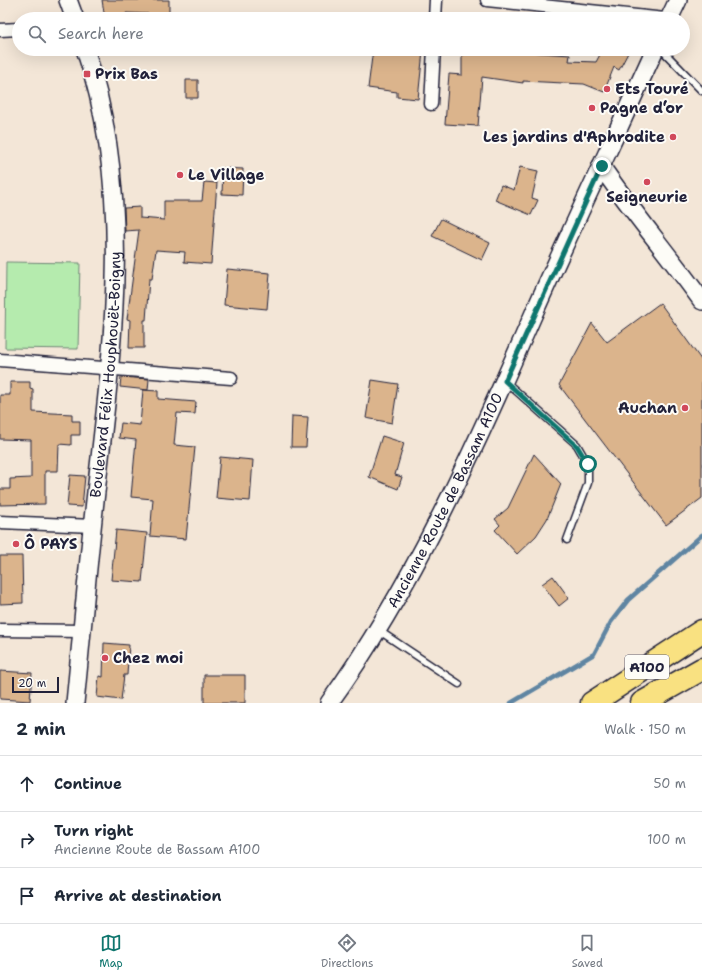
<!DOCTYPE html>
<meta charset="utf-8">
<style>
:root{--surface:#fff;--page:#f2f2f3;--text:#1f2937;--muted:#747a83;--line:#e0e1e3;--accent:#0f766e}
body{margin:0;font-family:"Shantell Sans",sans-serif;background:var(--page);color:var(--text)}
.scale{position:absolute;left:12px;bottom:10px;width:47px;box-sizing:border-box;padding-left:4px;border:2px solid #22223b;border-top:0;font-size:11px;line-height:14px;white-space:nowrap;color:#22223b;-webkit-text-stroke:3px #fdfcf7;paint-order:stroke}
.stop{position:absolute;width:12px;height:12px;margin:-9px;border:3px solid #0f766e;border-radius:50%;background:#fff}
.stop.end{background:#0f766e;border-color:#fff;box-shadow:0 1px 4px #0008}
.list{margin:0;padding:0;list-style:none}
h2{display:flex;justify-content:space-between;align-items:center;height:52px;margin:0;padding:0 16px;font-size:17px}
h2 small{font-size:13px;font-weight:400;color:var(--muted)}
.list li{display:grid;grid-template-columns:26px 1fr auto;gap:12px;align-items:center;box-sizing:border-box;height:56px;padding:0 16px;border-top:1px solid var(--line)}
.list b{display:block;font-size:15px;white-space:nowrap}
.list p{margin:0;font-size:13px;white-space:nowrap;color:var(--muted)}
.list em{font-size:13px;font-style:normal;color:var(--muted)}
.icon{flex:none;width:22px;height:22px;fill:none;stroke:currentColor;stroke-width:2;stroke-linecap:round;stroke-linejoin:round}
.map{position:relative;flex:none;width:702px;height:703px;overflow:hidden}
.search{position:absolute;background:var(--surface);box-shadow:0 4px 16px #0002;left:12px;right:12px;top:12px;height:44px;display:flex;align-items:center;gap:10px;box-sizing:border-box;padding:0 14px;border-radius:22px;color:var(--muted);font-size:15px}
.sheet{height:220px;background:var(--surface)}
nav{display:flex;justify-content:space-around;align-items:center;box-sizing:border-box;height:56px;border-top:1px solid var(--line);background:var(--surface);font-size:11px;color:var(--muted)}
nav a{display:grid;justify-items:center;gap:2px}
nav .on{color:var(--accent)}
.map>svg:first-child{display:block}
.green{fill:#b5ebae;stroke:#6c8674}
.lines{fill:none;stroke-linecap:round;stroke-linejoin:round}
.stream{stroke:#5f85a2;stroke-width:4.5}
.building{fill:#dbb48c;stroke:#22223b}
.lane-casing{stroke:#22223b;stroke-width:9}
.street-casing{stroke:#22223b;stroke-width:15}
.secondary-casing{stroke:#22223b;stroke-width:20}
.highway-casing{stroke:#22223b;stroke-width:25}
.lane{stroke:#fdfcf7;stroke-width:6}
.street{stroke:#fdfcf7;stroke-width:12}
.secondary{stroke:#fdfcf7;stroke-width:17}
.highway{stroke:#f9e181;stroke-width:22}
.route{stroke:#0f766e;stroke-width:5}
.poi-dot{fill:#d1495b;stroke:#fdfcf7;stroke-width:1.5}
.labels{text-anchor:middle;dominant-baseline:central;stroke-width:4;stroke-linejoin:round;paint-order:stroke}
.shield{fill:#fdfcf7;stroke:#646373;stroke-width:1}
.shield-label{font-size:14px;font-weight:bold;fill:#22223b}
.poi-label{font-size:15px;font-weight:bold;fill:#22223b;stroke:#fdfcf7;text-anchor:start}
.street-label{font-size:15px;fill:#22223b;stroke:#fdfcf7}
</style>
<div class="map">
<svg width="702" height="703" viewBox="0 0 702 703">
<rect width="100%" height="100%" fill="#f3e6d7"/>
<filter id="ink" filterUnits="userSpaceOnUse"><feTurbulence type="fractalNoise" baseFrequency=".025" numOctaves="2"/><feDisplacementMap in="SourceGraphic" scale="8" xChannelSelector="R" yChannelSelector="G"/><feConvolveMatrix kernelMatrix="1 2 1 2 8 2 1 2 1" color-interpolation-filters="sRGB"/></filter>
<g filter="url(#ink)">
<path class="green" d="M6,262L80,263L78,349L5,348Z"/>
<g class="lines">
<path class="stream" d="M511,703L594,654L611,622L628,600L702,535"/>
</g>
<path class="building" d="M102,0H169V19H155V14L126,13V19H105Z
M373,49H420L423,51L418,99L397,97V92L368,88Z
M462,49H528L527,52L570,55L569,61L596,62L603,49H630L619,70L614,67L604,92L584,84L523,81V83L482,77L478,126L445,124L449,74L462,75Z
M186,80H198V98H186Z
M520,167L538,171L532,198L538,200L531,215L495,200L501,185L514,190Z
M223,168L243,169L242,195L222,194Z
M204,182L217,183L211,264L184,262L185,252L156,250L152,279H149L146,320H144V348H129L130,320L127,319L139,230L125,231L124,208L140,207V218L164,220V201H202Z
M441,219L490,243L482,260L432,236Z
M227,269L270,273L267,309L224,305Z
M660,303L702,361V498L666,525L559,385L592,323L607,342Z
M121,377L149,379L148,390L120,387Z
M372,380L398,384L392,423L366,418Z
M10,382H30V388L33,389V412L72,414V421H80V435H71V445L59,444L58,471H45V504L0,505V489H10V479L31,478V440L0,439V395H10Z
M143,390L158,391V399L196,402L195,414L177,413L174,445L195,447L186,539L150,536L153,499L131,497L136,440L119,438L121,423L140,425Z
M292,416L308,417L306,447H291Z
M382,436L404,443L395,475L402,477L398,489L369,477Z
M534,454L561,484L547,519L536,536L517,554L495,530L500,525L495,519L508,508Z
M220,457L253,460L250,501L216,498Z
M70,475L85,476L82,507L67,506Z
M116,530L147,533L142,582L111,580Z
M0,556H22L23,603L0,604Z
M553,576L569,598L559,606L542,584Z
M104,643L129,645L127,675H124L121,700L97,697L99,676L103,677Z
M0,671L32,673L30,701L0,699Z
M204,675H245V703H204Z"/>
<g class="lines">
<g class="lane-casing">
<path id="lane" d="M661,49L702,91
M506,382L577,445L588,464V483L567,540
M378,630L459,684"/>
</g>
<g class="street-casing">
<path id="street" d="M487,0L665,19
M435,19L436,0
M0,30L19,29
M431,104L434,49
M0,360L231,378
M0,522L93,526
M0,630L83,631"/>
</g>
<g class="secondary-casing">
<g id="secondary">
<path d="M68,0L75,19"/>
<path d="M669,19L678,0"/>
<path d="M601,166C633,213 669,255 702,301"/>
<path id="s1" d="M75,703C82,633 88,562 96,492C113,346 134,192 85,49"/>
<path id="s2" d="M329,703C413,587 477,444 534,313C573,225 615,137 655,49"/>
</g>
</g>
<g class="highway-casing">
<path id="highway" d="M592,703L702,631
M642,703L702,669"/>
</g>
<use href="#lane" class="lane"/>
<use href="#street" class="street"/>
<use href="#secondary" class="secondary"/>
<use href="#highway" class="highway"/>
</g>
</g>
<g class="lines" filter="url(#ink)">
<path class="route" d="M588,464L577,446L505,381L602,166"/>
</g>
<g class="poi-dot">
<rect x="83" y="70" width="8" height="8" rx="2"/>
<circle cx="607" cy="89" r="4"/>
<circle cx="592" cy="108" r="4"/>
<circle cx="673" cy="137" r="4"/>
<circle cx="180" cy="175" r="4"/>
<circle cx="647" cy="182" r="4"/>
<circle cx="685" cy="408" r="4"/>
<circle cx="16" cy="544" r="4"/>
<circle cx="105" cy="658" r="4"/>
</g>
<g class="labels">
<rect class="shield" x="625" y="655" width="44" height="24" rx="3"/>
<g class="shield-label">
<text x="647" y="667">A100</text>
</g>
<g class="poi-label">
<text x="95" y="74">Prix Bas</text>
<text x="615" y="89">Ets Touré</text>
<text x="600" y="108">Pagne d‘or</text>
<text x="665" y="137" text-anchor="end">Les jardins d'Aphrodite</text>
<text x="188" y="175">Le Village</text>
<text x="647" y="197" text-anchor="middle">Seigneurie</text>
<text x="677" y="408" text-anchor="end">Auchan</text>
<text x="24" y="544">Ô PAYS</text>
<text x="113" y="658">Chez moi</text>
</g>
<g class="street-label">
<text stroke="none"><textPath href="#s1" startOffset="330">Boulevard Félix Houphouët-Boigny</textPath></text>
<text stroke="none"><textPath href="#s2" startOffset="234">Ancienne Route de Bassam A100</textPath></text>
</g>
</g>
</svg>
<div class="scale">20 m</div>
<div class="stop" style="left:588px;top:464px"></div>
<div class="stop end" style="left:602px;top:166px"></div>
<div class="search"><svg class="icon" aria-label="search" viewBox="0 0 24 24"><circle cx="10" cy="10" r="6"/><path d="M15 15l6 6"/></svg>Search here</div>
</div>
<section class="sheet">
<h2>2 min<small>Walk · 150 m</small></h2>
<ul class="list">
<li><svg class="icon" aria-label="ahead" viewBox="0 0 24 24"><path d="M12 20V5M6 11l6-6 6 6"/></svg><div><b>Continue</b></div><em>50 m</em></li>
<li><svg class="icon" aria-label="right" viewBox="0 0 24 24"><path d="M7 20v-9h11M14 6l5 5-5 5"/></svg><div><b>Turn right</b><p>Ancienne Route de Bassam A100</p></div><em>100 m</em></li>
<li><svg class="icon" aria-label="arrive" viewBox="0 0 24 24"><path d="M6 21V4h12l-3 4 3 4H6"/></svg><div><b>Arrive at destination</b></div></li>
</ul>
</section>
<nav>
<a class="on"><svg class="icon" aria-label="map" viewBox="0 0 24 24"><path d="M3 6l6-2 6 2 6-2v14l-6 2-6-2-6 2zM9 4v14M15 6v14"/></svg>Map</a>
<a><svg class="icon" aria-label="directions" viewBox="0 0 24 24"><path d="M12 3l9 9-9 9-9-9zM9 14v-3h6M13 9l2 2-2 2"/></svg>Directions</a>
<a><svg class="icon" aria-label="saved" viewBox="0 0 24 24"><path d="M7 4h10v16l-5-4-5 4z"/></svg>Saved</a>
</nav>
